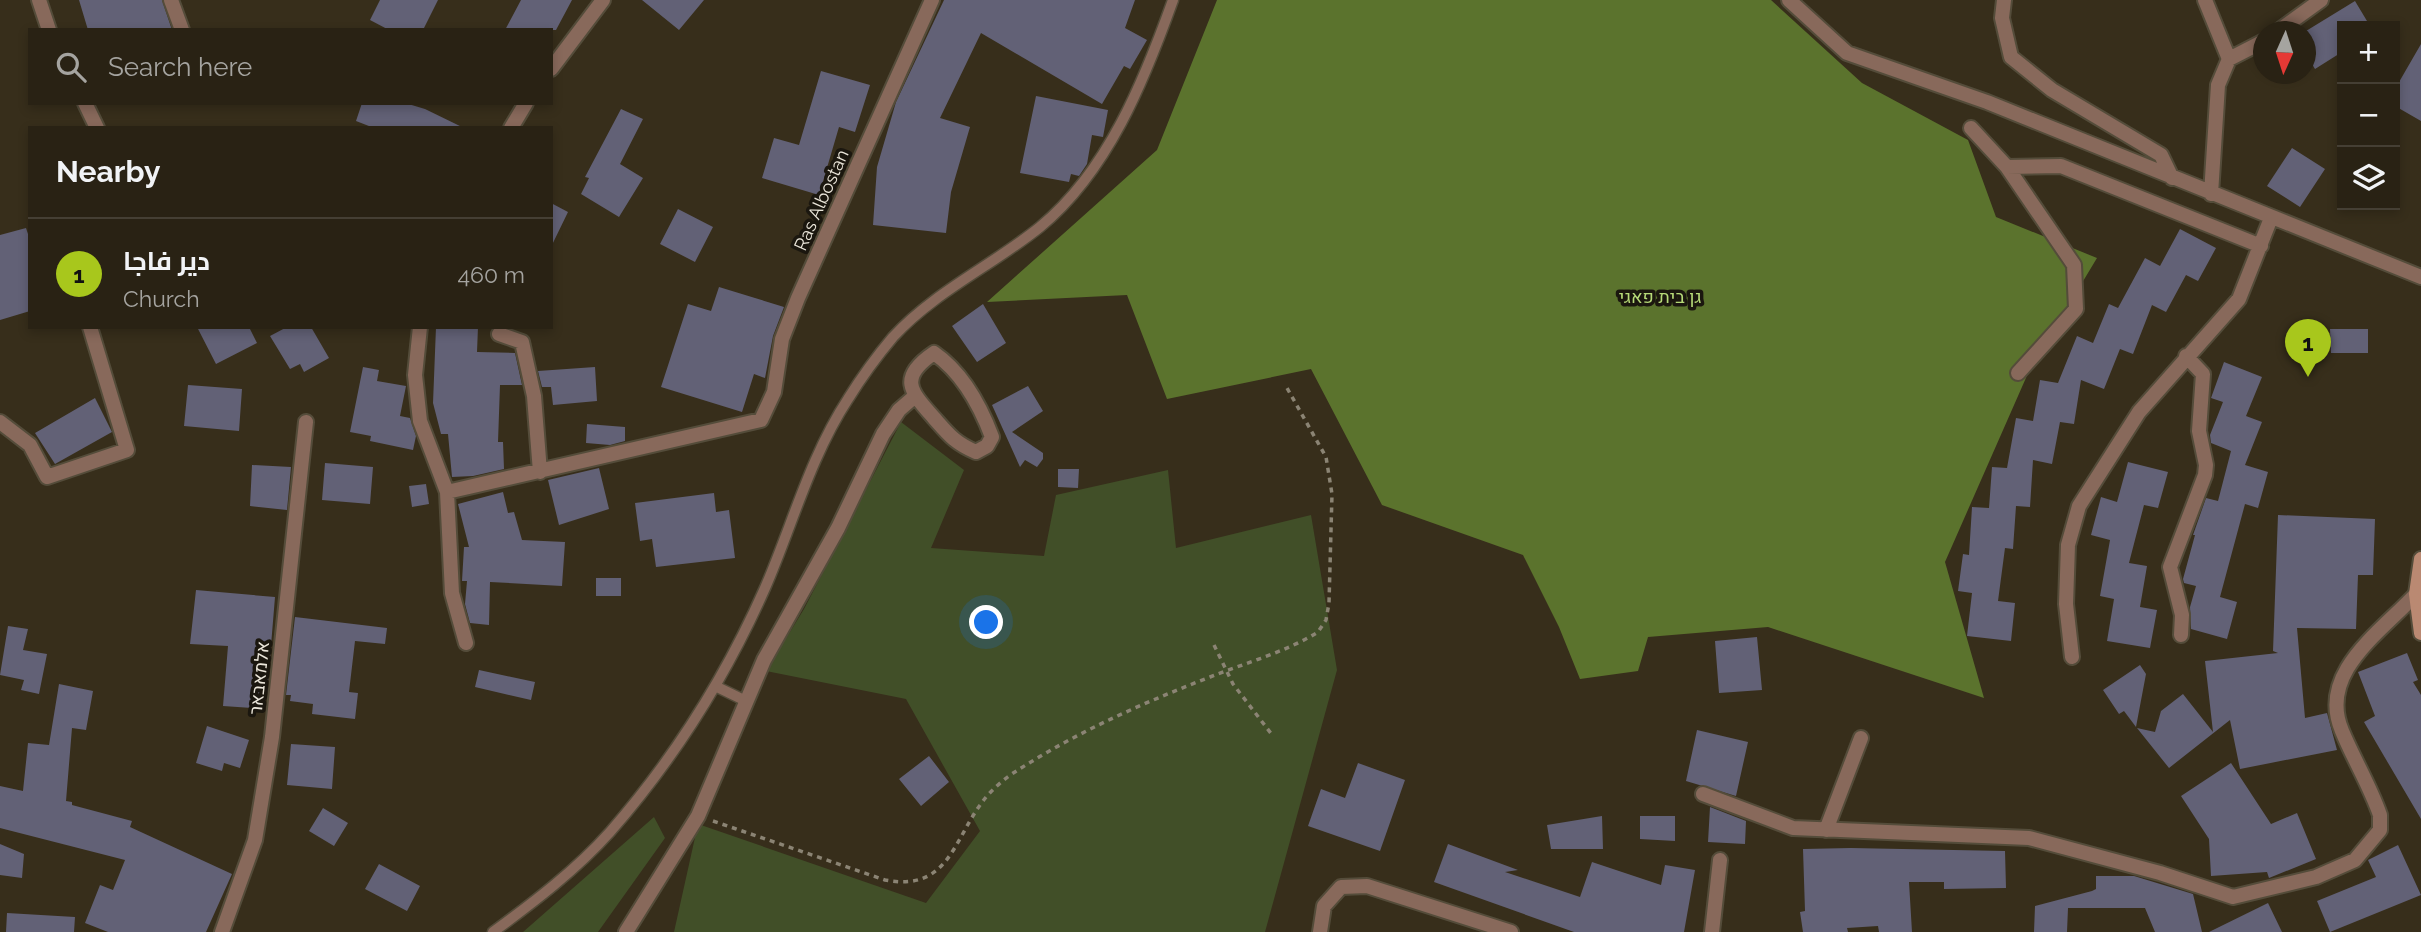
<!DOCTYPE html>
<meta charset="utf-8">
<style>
:root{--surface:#292214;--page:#312a1d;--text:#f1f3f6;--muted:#a5a4a0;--line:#453f34;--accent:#a8c71c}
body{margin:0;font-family:Raleway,Cairo,Heebo,sans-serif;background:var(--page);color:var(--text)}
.controls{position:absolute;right:21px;top:21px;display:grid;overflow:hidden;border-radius:0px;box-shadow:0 4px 10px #0003}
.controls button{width:63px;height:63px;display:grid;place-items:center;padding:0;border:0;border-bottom:2px solid var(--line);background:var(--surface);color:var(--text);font:35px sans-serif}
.compass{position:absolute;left:2253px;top:21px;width:63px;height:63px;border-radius:50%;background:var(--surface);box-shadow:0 4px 10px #0003;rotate:183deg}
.you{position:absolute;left:987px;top:623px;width:24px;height:24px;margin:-18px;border:5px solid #fff;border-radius:50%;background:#1a73e8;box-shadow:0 0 0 10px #1a73e833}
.badge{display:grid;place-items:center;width:46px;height:46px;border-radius:50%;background:var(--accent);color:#111;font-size:23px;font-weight:700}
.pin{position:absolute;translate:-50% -58px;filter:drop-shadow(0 2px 4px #0008)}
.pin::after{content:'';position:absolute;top:37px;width:24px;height:21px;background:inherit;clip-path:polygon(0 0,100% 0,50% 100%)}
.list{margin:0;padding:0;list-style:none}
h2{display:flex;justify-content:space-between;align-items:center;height:91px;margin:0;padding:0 28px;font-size:30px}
h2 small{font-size:23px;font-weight:400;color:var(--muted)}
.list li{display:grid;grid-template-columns:46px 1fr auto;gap:21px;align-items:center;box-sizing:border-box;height:112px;padding:0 28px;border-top:2px solid var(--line)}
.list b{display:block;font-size:26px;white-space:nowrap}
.list p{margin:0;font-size:23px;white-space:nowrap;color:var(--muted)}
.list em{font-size:23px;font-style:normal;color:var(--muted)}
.icon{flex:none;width:38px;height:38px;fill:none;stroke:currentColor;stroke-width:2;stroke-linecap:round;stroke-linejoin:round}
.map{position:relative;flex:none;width:2421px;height:932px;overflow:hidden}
.search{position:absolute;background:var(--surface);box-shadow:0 4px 10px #0003;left:28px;top:28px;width:525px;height:77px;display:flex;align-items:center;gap:18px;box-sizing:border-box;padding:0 24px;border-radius:0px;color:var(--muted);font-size:26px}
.panel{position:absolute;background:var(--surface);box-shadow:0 4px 10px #0003;left:28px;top:126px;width:525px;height:203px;border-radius:0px}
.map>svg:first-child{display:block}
.green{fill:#414f28}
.forest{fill:#5b732d}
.building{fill:#626176}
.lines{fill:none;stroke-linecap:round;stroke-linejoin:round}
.lane-casing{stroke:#544c3a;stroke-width:13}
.street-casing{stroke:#544c3a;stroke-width:18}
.secondary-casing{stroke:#544c3a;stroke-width:18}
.path{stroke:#8b8474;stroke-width:3.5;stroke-dasharray:5 5;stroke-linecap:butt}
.lane{stroke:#88695b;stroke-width:10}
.street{stroke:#88695b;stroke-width:14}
.secondary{stroke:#ba8972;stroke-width:14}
.labels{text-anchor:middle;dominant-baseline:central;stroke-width:7;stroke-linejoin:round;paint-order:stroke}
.street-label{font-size:18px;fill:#ece7db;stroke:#1b170f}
.park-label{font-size:18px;fill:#b7da78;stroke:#1b170f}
</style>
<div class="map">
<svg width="2421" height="932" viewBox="0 0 2421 932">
<rect width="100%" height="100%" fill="#372e1b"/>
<path class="green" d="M901,422L964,470L931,548L1044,556L1056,495L1168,470L1176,548L1311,515L1337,670L1265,932H674L698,824L926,903L980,831L906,699L766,671L804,609Z
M654,817L665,838L598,932H523Z"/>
<path class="forest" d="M1217,0H1771L1862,83L1968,140L1996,217L2097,258L2029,371L1945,562L1984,698L1768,627L1648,637L1638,671L1580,679L1559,627L1523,555L1382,505L1311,369L1167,399L1127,295L987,302L1157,150Z"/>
<path class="building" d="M79,0H162L172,30H88Z
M380,0H438L423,30H389L370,20Z
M521,0H572L556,30H505Z
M642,0H704L679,30Z
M944,0H1135L1125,28L1147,40L1130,69L1124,66L1102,104L981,33L940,118L970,127L951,192L946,233L873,225L877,167L896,102Z
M2355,1L2370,26H2342V52L2315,69L2306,54V31Z
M2421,44V121L2395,106V89Z
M821,71L870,85L855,132L839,127L819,195L762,178L774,138L799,145Z
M1036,96L1108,110L1103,137L1092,135L1087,164L1079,176L1071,174L1069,182L1020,173Z
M362,103H405L425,109L464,128H374L356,121Z
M621,109L643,119L620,164L643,178L619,217L581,194L589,178L585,177Z
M2292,148L2325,169L2300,207L2267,186Z
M551,203L568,212L551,247Z
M678,209L713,227L695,262L660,244Z
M26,228L30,240V311L0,320V235Z
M2180,229L2216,248L2198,281L2186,275L2166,312L2152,305L2133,354L2120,349L2104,389L2081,380L2074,424L2060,422L2052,464L2033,460L2030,507L2016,506L2013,549L2005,548L1998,601L2015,603L2011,641L1967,636L1972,593L1958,591L1963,554L1969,555L1972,507L1989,508L1992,467L2007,468L2016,418L2033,421L2040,380L2058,383L2077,336L2093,343L2109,304L2118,308L2145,258L2160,266Z
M719,287L784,307L773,336L765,378L754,374L742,412L661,387L688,304L711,311Z
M983,304L1006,343L977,362L952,326Z
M197,327H249L257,343L216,364Z
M287,327H311L329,358L304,372L300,364L290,369L270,336Z
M436,327H478L477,352L515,353L522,385H500L498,442H503L504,469L473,476L452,477L448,434H441L433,403Z
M2330,329H2368V353H2331Z
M2224,362L2262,377L2246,416L2262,422L2245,465L2268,472L2258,508L2245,504L2220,597L2237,602L2227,639L2191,629L2190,607L2196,586L2184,583L2183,579L2195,535H2193L2206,498L2218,501L2231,451L2211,443L2210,435L2223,402L2211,398Z
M363,367L379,370L377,381L406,386L400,416L410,418L416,436L413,450L370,441L371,436L350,432Z
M595,367L597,401L553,405L551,387H542L538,371Z
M188,385L242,389L239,431L184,426Z
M1028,386L1043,411L1012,432L1043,453V459L1037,467L1025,460L1020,467L992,405Z
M95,398L112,432L55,464L35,433Z
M587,424L625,427V441L610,445L586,443Z
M2128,462L2168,472L2158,508L2144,505L2129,563L2147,566L2140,607L2157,610L2150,648L2107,641L2114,599L2100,596L2110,540L2091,535L2101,497L2117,502Z
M325,463L373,467L370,504L322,500Z
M252,465L291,467L287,510L250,506Z
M599,468L609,509L559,525L548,480Z
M1058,469H1079L1078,488L1058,487Z
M426,484L429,504L412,507L409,486Z
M503,492L508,513L514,512L522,540L565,542L562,586L490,582L489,625L470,623L465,604L467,581H462L464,547H469L458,504Z
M714,493L716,512L729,510L735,558L656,567L652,539L640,541L635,503Z
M2278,515L2375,519L2373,575H2358L2356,629L2297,628L2305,718L2327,713L2337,750L2240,769L2230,720L2169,768L2137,728L2155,732L2161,711L2183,694L2213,732L2205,661L2278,653L2273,651Z
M596,578H621V596H596Z
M196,590L275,597L267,694L253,693L252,708L223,706L228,646L190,644Z
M295,617L387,628L385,644L355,641L349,692L358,693L355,719L312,714L313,704L290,701L291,695H286Z
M8,626L28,629L23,650L47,654L39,694L21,690L24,680L0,675Z
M1757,637L1762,690L1719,693L1715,641Z
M2407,653L2418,680L2413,682L2421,695V819L2364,722L2375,716L2358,672Z
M2140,665L2146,674L2136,727L2124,711L2119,714L2103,690Z
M479,670L535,682L531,700L475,687Z
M59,684L93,691L86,730L72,728L66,801L72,802V805L132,821L130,827L232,874L206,932H108L85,923L100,885L113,890L125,860L0,828V786L23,791L28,743L49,745Z
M207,726L249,740L240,768L224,763L222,771L196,763Z
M1697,730L1748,742L1736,796L1686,781Z
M291,744L335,747L332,789L287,785Z
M929,756L949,782L921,806L899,779Z
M1358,763L1405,780L1380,851L1308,826L1321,789L1345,798Z
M2231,763L2271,824L2297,813L2316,859L2269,878L2267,872L2211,876L2209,839L2181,796Z
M1710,807L1746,821L1745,844L1708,842Z
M323,808L348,823L334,846L309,831Z
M1602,816L1603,849H1551L1547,825Z
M1640,816H1675V841L1640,839Z
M0,844L24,854L22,878L0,875Z
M1448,844L1518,870L1505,872L1580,897L1592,862L1661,885L1665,865L1695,870L1684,932H1574L1434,882Z
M2398,845L2421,895L2330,932L2317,901L2376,877L2368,860Z
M1851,848L2005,851L2006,888L1944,889V882H1909L1912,932H1879L1878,926L1847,928L1848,932H1803L1800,912L1805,911L1803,849Z
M379,864L420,886L407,911L365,889Z
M2096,876H2134L2193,894L2202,932H2155L2145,908H2068L2067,932H2034L2035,906L2092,891L2096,889Z
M2268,903L2282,932H2209Z
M7,913L75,917L74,932H6Z"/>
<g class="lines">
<g class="lane-casing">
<path id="lane" d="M715,686L746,701
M493,932C534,902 576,870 610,832C673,760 726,676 765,588C792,526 810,457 848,399C861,378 877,356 893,337C934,292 993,265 1040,227C1108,171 1144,81 1173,0"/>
</g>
<g class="street-casing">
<path id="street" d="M39,0L49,30
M171,0L182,30
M1789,0L1847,53L1987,102L2421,277
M2004,0L2002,18L2011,57L2052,90L2161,155L2172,178
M2205,0L2229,59L2218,85L2211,194
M2277,32L2321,0
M2229,59L2264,41
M551,69L603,0
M85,103L97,128
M511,128L526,103
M1971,128L2007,167
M420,327L415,375L420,421L447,492L452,593L466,643
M499,334L522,342L534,396L540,472
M934,353C963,373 980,405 992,437L987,446L976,452C955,443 949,435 934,418C911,392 897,378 934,353Z
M2018,373L2076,309L2074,265L2007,167L2061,166L2261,246
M0,422L30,445L47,477L127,450L90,327
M447,492L761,420L774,392L782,339L798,298L932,0
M2181,635L2182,615L2170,567L2205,475L2206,465L2199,431L2203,374L2186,356
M2072,657L2066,604L2068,545L2079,506L2139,412L2239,299L2271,218
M1703,794L1793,828L2029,838L2160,873L2233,897L2316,877L2355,860L2380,830V815C2370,786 2354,760 2342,731C2317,673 2381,632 2416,594
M1826,830L1861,738
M222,932L255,840L272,737L306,422
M626,932L698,816L764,660L838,528L883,434L899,410L914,397
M1320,932L1324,906L1341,887L1367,886L1511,932
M1712,932L1720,860"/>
</g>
<g class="secondary-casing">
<path id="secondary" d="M2421,559L2416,594L2421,633"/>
</g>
<path class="path" d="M1214,645L1233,684L1273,736
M713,821L885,880C949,892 953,840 983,801C991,790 1006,777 1018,770C1079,731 1143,703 1210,677C1245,663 1286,652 1318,632L1326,620L1329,603L1332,494L1326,457L1287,388"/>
<use href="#lane" class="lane"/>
<use href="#street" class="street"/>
<use href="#secondary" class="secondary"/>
</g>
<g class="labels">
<g class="street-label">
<text transform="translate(821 200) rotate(-66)">Ras Albostan</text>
<text transform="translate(259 678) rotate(-84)">אלמאבאר</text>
</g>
<g class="park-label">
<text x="1660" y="296">גן בית פאגי</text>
</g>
</g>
</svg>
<div class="controls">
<button>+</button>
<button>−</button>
<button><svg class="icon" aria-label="layers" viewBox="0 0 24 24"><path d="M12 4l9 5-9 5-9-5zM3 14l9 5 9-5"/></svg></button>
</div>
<svg class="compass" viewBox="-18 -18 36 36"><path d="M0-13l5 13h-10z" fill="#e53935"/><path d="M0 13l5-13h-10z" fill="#a5a4a0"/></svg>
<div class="you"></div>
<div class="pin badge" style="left:2308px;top:377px">1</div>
<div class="search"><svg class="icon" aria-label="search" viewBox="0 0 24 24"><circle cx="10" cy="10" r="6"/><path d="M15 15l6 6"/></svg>Search here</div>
<section class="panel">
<h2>Nearby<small></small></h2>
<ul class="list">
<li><span class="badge">1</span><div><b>دير فاجا</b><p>Church</p></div><em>460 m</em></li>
</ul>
</section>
</div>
